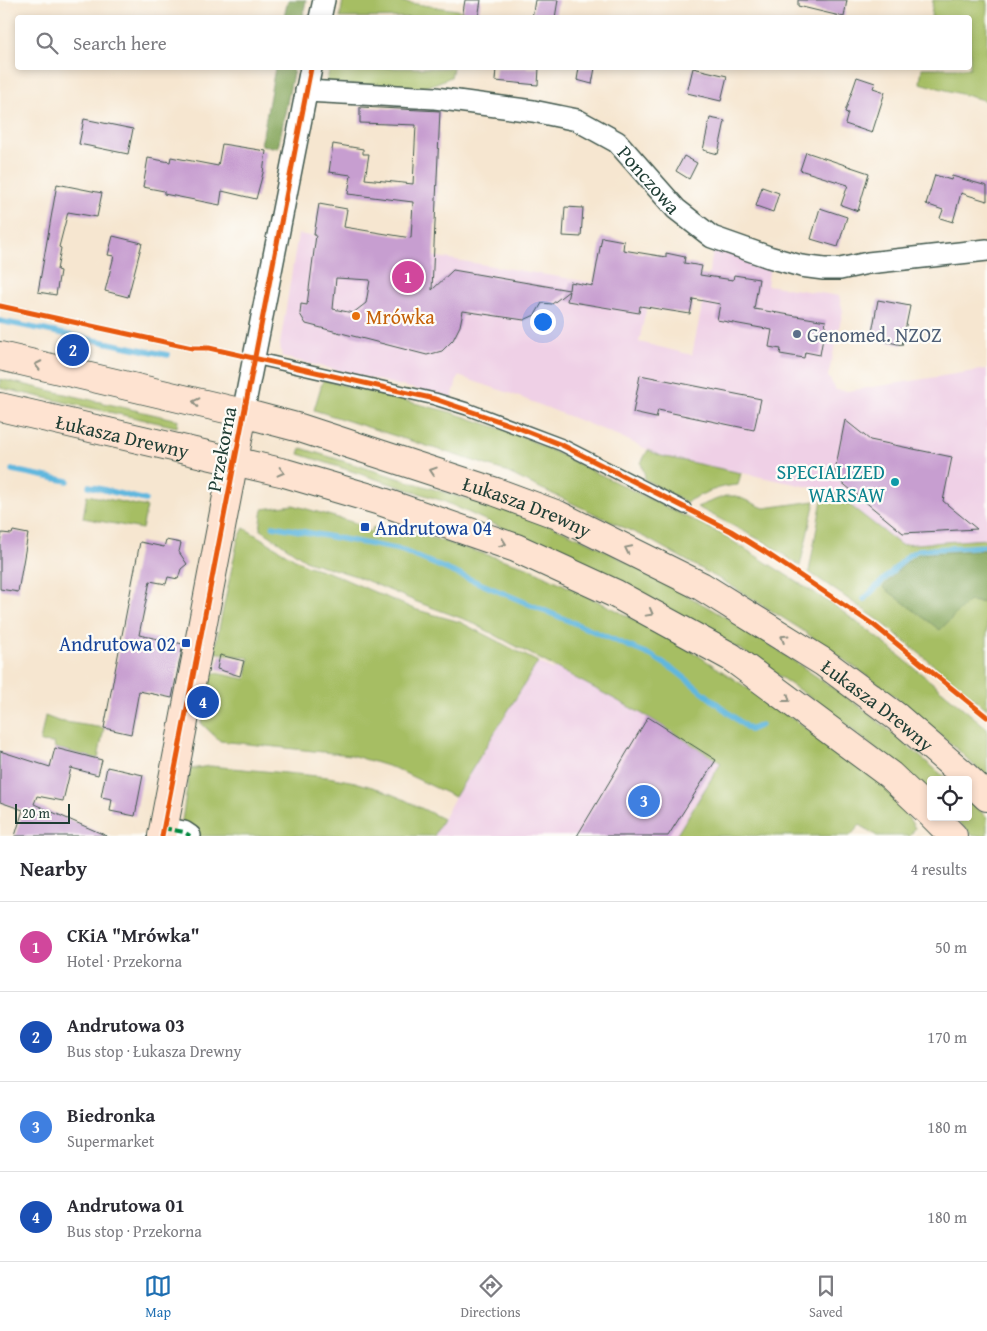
<!DOCTYPE html>
<meta charset="utf-8">
<style>
:root{--surface:#fff;--page:#f7f7f7;--text:#2b2b33;--muted:#7c7c81;--line:#e1e1e2;--accent:#1f6fb2}
body{margin:0;font-family:"Gentium Book Plus",serif;background:var(--page);color:var(--text)}
.controls{position:absolute;right:15px;bottom:15px;display:grid;overflow:hidden;border-radius:5px;box-shadow:0 2px 8px #0003}
.controls button{width:45px;height:45px;display:grid;place-items:center;padding:0;border:0;border-bottom:1px solid var(--line);background:var(--surface);color:var(--text);font:25px sans-serif}
.scale{position:absolute;left:15px;bottom:12px;width:55px;box-sizing:border-box;padding-left:5px;border:2px solid #1f3d34;border-top:0;font-size:14px;line-height:18px;white-space:nowrap;color:#1f3d34;-webkit-text-stroke:4px #fdfcf7;paint-order:stroke}
.you{position:absolute;left:542px;top:321px;width:18px;height:18px;margin:-12px;border:4px solid #fff;border-radius:50%;background:#1a73e8;box-shadow:0 0 0 8px #1a73e833}
.badge{display:grid;place-items:center;width:32px;height:32px;border-radius:50%;background:var(--accent);color:#fff;font-size:16px;font-weight:700}
.pin{position:absolute;translate:-50% -50%;border:2px solid #fff;box-shadow:0 1px 5px #0006}
.list{margin:0;padding:0;list-style:none}
h2{display:flex;justify-content:space-between;align-items:center;height:65px;margin:0;padding:0 20px;font-size:21px}
h2 small{font-size:16px;font-weight:400;color:var(--muted)}
.list li{display:grid;grid-template-columns:32px 1fr auto;gap:15px;align-items:center;box-sizing:border-box;height:90px;padding:0 20px;border-top:1px solid var(--line)}
.list b{display:block;font-size:19px;white-space:nowrap}
.list p{margin:0;font-size:16px;white-space:nowrap;color:var(--muted)}
.list em{font-size:16px;font-style:normal;color:var(--muted)}
.icon{flex:none;width:28px;height:28px;fill:none;stroke:currentColor;stroke-width:2;stroke-linecap:round;stroke-linejoin:round}
.map{position:relative;flex:none;width:987px;height:836px;overflow:hidden}
.search{position:absolute;background:var(--surface);box-shadow:0 2px 8px #0003;left:15px;right:15px;top:15px;height:55px;display:flex;align-items:center;gap:12px;box-sizing:border-box;padding:0 18px;border-radius:5px;color:var(--muted);font-size:19px}
.sheet{height:425px;background:var(--surface)}
nav{display:flex;justify-content:space-around;align-items:center;box-sizing:border-box;height:70px;border-top:1px solid var(--line);background:var(--surface);font-size:14px;color:var(--muted)}
nav a{display:grid;justify-items:center;gap:2px}
nav .on{color:var(--accent)}
.map>svg:first-child{display:block}
.built{fill:#efd0e6}
.green{fill:#a6be64;stroke:#627e4c}
.forest{fill:#84a55a;stroke:#527147}
.lines{fill:none;stroke-linecap:round;stroke-linejoin:round}
.stream{stroke:#61b7de;stroke-width:5.5}
.building{fill:#c79ed0;fill-rule:evenodd}
.lane-casing{stroke:#3f564b;stroke-width:14}
.street-casing{stroke:#3f564b;stroke-width:24}
.secondary-casing{stroke:#3f564b;stroke-width:30}
.lane{stroke:#fff;stroke-width:11}
.street{stroke:#fff;stroke-width:21}
.secondary{stroke:#fee3d1;stroke-width:28}
.quiet{stroke:#00873e;stroke-width:4;stroke-dasharray:8 4;stroke-linecap:butt}
.cycleway-casing{stroke:#fdfcf7;stroke-width:8}
.cycleway{stroke:#e8590c;stroke-width:5}
.oneway{stroke:#8e9082}
.food-dot{fill:#e8710a;stroke:#fdfcf7;stroke-width:2}
.service-dot{fill:#5c6f8a;stroke:#fdfcf7;stroke-width:2}
.culture-dot{fill:#0f9aa8;stroke:#fdfcf7;stroke-width:2}
.transit-dot{fill:#1a4fb4;stroke:#fdfcf7;stroke-width:2}
.labels{text-anchor:middle;dominant-baseline:central;stroke-width:4.5;stroke-linejoin:round;paint-order:stroke}
.street-label{font-size:20px;fill:#1f3d34;stroke:#fdfcf7}
.food-label{font-size:20px;fill:#c56008;stroke:#fdfcf7;text-anchor:start}
.service-label{font-size:20px;fill:#4e5e75;stroke:#fdfcf7;text-anchor:start}
.culture-label{font-size:20px;fill:#0d838f;stroke:#fdfcf7;text-anchor:end}
.transit-label{font-size:20px;fill:#164399;stroke:#fdfcf7;text-anchor:start}
</style>
<div class="map">
<svg width="987" height="836" viewBox="0 0 987 836">
<rect width="100%" height="100%" fill="#fdfcf7"/>
<filter id="ink" filterUnits="userSpaceOnUse"><feTurbulence type="fractalNoise" baseFrequency=".02" numOctaves="2"/><feDisplacementMap in="SourceGraphic" scale="10" xChannelSelector="R" yChannelSelector="G"/><feConvolveMatrix kernelMatrix="1 2 1 2 8 2 1 2 1" color-interpolation-filters="sRGB"/></filter>
<filter id="wash" filterUnits="userSpaceOnUse"><feTurbulence type="fractalNoise" baseFrequency=".0096" numOctaves="4" result="noise"/><feDisplacementMap in="SourceGraphic" scale="20" xChannelSelector="R" yChannelSelector="G"/><feGaussianBlur stdDeviation="1.12" result="paint"/><feColorMatrix in="noise" values="0 0 0 0 0 0 0 0 0 0 0 0 0 0 0 0 0 1.4 0 .05"/><feComposite in="paint" operator="in"/></filter>
<g filter="url(#wash)">
<rect width="100%" height="100%" fill="#f6e6d0"/>
<path class="built" d="M298,234L650,292L639,342L692,355L714,247L770,266L767,285L839,296L843,311L828,376L836,390L848,391L987,369V539L901,545L833,492L661,456L619,436L512,394L458,376L452,398L282,357L280,344Z
M538,662L554,670L555,668L565,672L648,717L721,763L676,836H434L455,797Z"/>
<path class="green" d="M343,0H390L463,11L462,17L340,18Z
M933,0H987V101L920,83L922,68H970V18L931,17Z
M330,68H453L451,77L424,88L326,83Z
M0,379L178,420L177,427L0,388Z
M323,380L450,412L520,435L723,535L835,606L877,637L987,728V778L958,750L887,690L799,628L730,585L648,539L502,470L314,410Z
M301,448L469,500L514,509L593,544L662,581L755,634L866,711L948,780H931V796L835,715L743,651L551,550L443,501L299,454Z
M648,450L661,456L741,473L738,485C719,486 704,493 686,502L644,479L645,476L641,463Z
M833,492L901,545L987,539V550L919,554L969,601L987,603V709L880,621L809,572L822,499L833,498Z
M87,495L147,507L142,529L83,518Z
M725,496H736L764,508L815,501L800,566L770,545L697,507Z
M293,505L359,524L358,527L371,532L373,527L398,535L400,528L527,567L616,610L693,652L782,711L886,787L903,809L915,828L910,836H877L860,825L850,836H676L721,763L648,717L469,621L417,602L356,576L307,561L260,529L263,509Z
M244,528L305,565L328,572L414,609L460,622L538,662L455,797L394,768L351,755L220,741L201,723L210,672L246,679L249,658L214,652L238,539Z
M45,716L58,721L104,728L98,759L55,748L54,743L40,742Z
M210,766L328,777L355,782L379,789L403,799L443,819L434,836H197L181,827L190,769Z
M968,799L987,817V836H973L953,817H968Z"/>
<path class="forest" d="M288,0H306L303,17H284Z
M275,68H294L278,148L261,145Z
M987,550V603L969,601L940,630L883,587L903,565L919,554Z"/>
<g class="lines">
<path class="stream" d="M0,321L168,355
M12,470L68,481
M89,486L145,500
M273,526L401,550L652,656L676,671L750,730L761,725
M864,599L909,555L918,550L987,546"/>
</g>
<g id="blocks">
<path class="building" d="M465,0H481L478,18H462Z
M535,0H558L555,18H532Z
M798,0H847L844,17L798,6Z
M496,68H539L538,85L495,81Z
M579,68H595L592,84L577,80Z
M693,68L727,76L721,101L687,93Z
M857,77L875,83L873,88L885,92L872,133L845,124L848,113L845,112Z
M360,107L440,111L432,290L453,270L569,290L570,282L593,286L602,237L624,241L623,250L666,257V253L685,257L684,263L702,266L700,275L733,280L734,275L759,279L754,309L826,321L820,355L805,352L804,358L780,354L781,349L769,347L772,330L717,320L720,304L693,299L690,314L640,306L639,313L567,301L569,291L552,304L542,303L535,315L524,320L463,311L460,326L453,340L442,351L427,355L306,324L300,314L301,304L307,305L316,235H314L319,204L347,209L344,227L411,238L413,202L348,194L351,175L329,172L333,144L363,149V154H369L365,179L413,184L416,125L360,123ZM336,278L370,280L366,303L353,313L333,309Z
M710,118L725,121L718,154L703,150Z
M84,119L133,129L128,154L79,144Z
M222,144L266,151L263,173L256,199L222,191L220,205L164,194V191L143,187L148,158L170,162L171,157L218,166Z
M806,152L869,173L858,211L841,205L848,185L800,170Z
M684,156L697,163L689,179L676,171Z
M935,175L951,180L952,176L987,186V201L961,193L953,222L940,218L943,210L926,204Z
M57,184L102,193L97,217L68,212L59,247L61,248L57,270L60,271L56,295L38,292Z
M762,187L779,193L773,212L756,206Z
M565,207L583,208L581,237L563,236Z
M820,208L847,217L838,247L811,239Z
M113,236L142,243L128,297L105,291L114,256L108,255Z
M878,300L910,306L902,345L871,338Z
M640,375L761,399L754,430L658,410L656,418L633,413Z
M845,420L870,440L952,457L943,501L977,529L903,533L834,476Z
M13,531L28,534L18,592L0,589V542L2,533L12,534Z
M166,540L181,543L179,552L187,564L181,569L178,579L168,577L166,584L150,581L139,635L183,644L172,698L139,691L131,734L104,728L140,542L164,547Z
M220,655L244,661L240,676L217,669Z
M648,717L716,760L668,836H577Z
M55,748L102,760L98,775L71,768L63,801L37,796L34,804L107,836H15L23,810L0,802V751L50,767Z
M107,767L143,775L135,816L110,811L112,799L101,797Z"/>
</g>
</g>
<g filter="url(#ink)">
<use href="#blocks" fill-opacity="0" stroke="#3f564b" stroke-width="1"/>
<g class="lines">
<g class="lane-casing">
<path id="lane" d="M254,358L435,399L467,409L562,445L685,508"/>
</g>
<g class="street-casing">
<g id="street">
<path d="M320,18L324,0"/>
<path id="s1" d="M306,91L435,98L533,111L577,120L617,142L676,209L712,237L769,257L801,266L824,269H840L868,263L987,250"/>
<path d="M243,413L311,68"/>
<path d="M163,828L184,832L190,836"/>
</g>
</g>
<g class="secondary-casing">
<g id="secondary">
<path id="s2" d="M0,356L243,413L300,428L496,492L558,515L701,586L823,662L897,717L963,774L987,797"/>
<path id="s3" d="M0,407L285,473L377,500L516,548L616,594L731,657L890,775L931,814"/>
<path d="M934,817L953,836"/>
<path d="M162,836L243,413"/>
</g>
</g>
<use href="#lane" class="lane"/>
<use href="#street" class="street"/>
<use href="#secondary" class="secondary"/>
<path class="quiet" d="M163,828L184,832L190,836"/>
<g class="cycleway-casing">
<path id="cycleway" d="M0,306L192,348H209L435,399L516,427L562,445L731,531L765,552L875,626L987,717
M162,836L311,68"/>
</g>
<use href="#cycleway" class="cycleway"/>
</g>
<defs><path id="oneway-chevron" d="M-2-3.5L2.5 0L-2 3.5" fill="none" stroke-width="1.6" stroke-linecap="round" stroke-linejoin="round" transform="scale(1.25)"/></defs>
<g class="oneway">
<use href="#oneway-chevron" transform="translate(38 365) rotate(-168)"/>
<use href="#oneway-chevron" transform="translate(196 402) rotate(-167)"/>
<use href="#oneway-chevron" transform="translate(433 471) rotate(-162)"/>
<use href="#oneway-chevron" transform="translate(281 472) rotate(14)"/>
<use href="#oneway-chevron" transform="translate(503 543) rotate(20)"/>
<use href="#oneway-chevron" transform="translate(628 549) rotate(-154)"/>
<use href="#oneway-chevron" transform="translate(650 613) rotate(29)"/>
<use href="#oneway-chevron" transform="translate(784 638) rotate(-148)"/>
<use href="#oneway-chevron" transform="translate(787 699) rotate(37)"/>
</g>
</g>
<circle class="food-dot" cx="356" cy="316" r="5"/>
<circle class="service-dot" cx="797" cy="334" r="5"/>
<circle class="culture-dot" cx="895" cy="482" r="5"/>
<g class="transit-dot">
<rect x="360" y="522" width="10" height="10" rx="2.5"/>
<rect x="181" y="638" width="10" height="10" rx="2.5"/>
</g>
<g class="labels">
<g class="street-label">
<text stroke="none"><textPath href="#s1" startOffset="368">Ponczowa</textPath></text>
<text stroke="none"><textPath href="#s3" startOffset="126">Łukasza Drewny</textPath></text>
<text transform="translate(221 449) rotate(-79)">Przekorna</text>
<text stroke="none"><textPath href="#s2" startOffset="549">Łukasza Drewny</textPath></text>
<text stroke="none"><textPath href="#s2" startOffset="954">Łukasza Drewny</textPath></text>
</g>
<g class="food-label">
<text x="366" y="316">Mrówka</text>
</g>
<g class="service-label">
<text x="807" y="334">Genomed. NZOZ</text>
</g>
<g class="culture-label">
<text x="885" y="471">SPECIALIZED<tspan x="885" dy="23">WARSAW</tspan></text>
</g>
<g class="transit-label">
<text x="375" y="527">Andrutowa 04</text>
<text x="176" y="643" text-anchor="end">Andrutowa 02</text>
</g>
</g>
</svg>
<div class="controls">
<button><svg class="icon" aria-label="locate" viewBox="0 0 24 24"><circle cx="12" cy="12" r="6"/><path d="M12 2v4M12 18v4M2 12h4M18 12h4"/></svg></button>
</div>
<div class="scale">20 m</div>
<div class="you"></div>
<div class="pin badge" style="left:408px;top:277px;background:#d1479c">1</div>
<div class="pin badge" style="left:73px;top:350px;background:#1a4fb4">2</div>
<div class="pin badge" style="left:644px;top:801px;background:#3f7fe0">3</div>
<div class="pin badge" style="left:203px;top:702px;background:#1a4fb4">4</div>
<div class="search"><svg class="icon" aria-label="search" viewBox="0 0 24 24"><circle cx="10" cy="10" r="6"/><path d="M15 15l6 6"/></svg>Search here</div>
</div>
<section class="sheet">
<h2>Nearby<small>4 results</small></h2>
<ul class="list">
<li><span class="badge" style="background:#d1479c">1</span><div><b>CKiA &quot;Mrówka&quot;</b><p>Hotel · Przekorna</p></div><em>50 m</em></li>
<li><span class="badge" style="background:#1a4fb4">2</span><div><b>Andrutowa 03</b><p>Bus stop · Łukasza Drewny</p></div><em>170 m</em></li>
<li><span class="badge" style="background:#3f7fe0">3</span><div><b>Biedronka</b><p>Supermarket</p></div><em>180 m</em></li>
<li><span class="badge" style="background:#1a4fb4">4</span><div><b>Andrutowa 01</b><p>Bus stop · Przekorna</p></div><em>180 m</em></li>
</ul>
</section>
<nav>
<a class="on"><svg class="icon" aria-label="map" viewBox="0 0 24 24"><path d="M3 6l6-2 6 2 6-2v14l-6 2-6-2-6 2zM9 4v14M15 6v14"/></svg>Map</a>
<a><svg class="icon" aria-label="directions" viewBox="0 0 24 24"><path d="M12 3l9 9-9 9-9-9zM9 14v-3h6M13 9l2 2-2 2"/></svg>Directions</a>
<a><svg class="icon" aria-label="saved" viewBox="0 0 24 24"><path d="M7 4h10v16l-5-4-5 4z"/></svg>Saved</a>
</nav>
